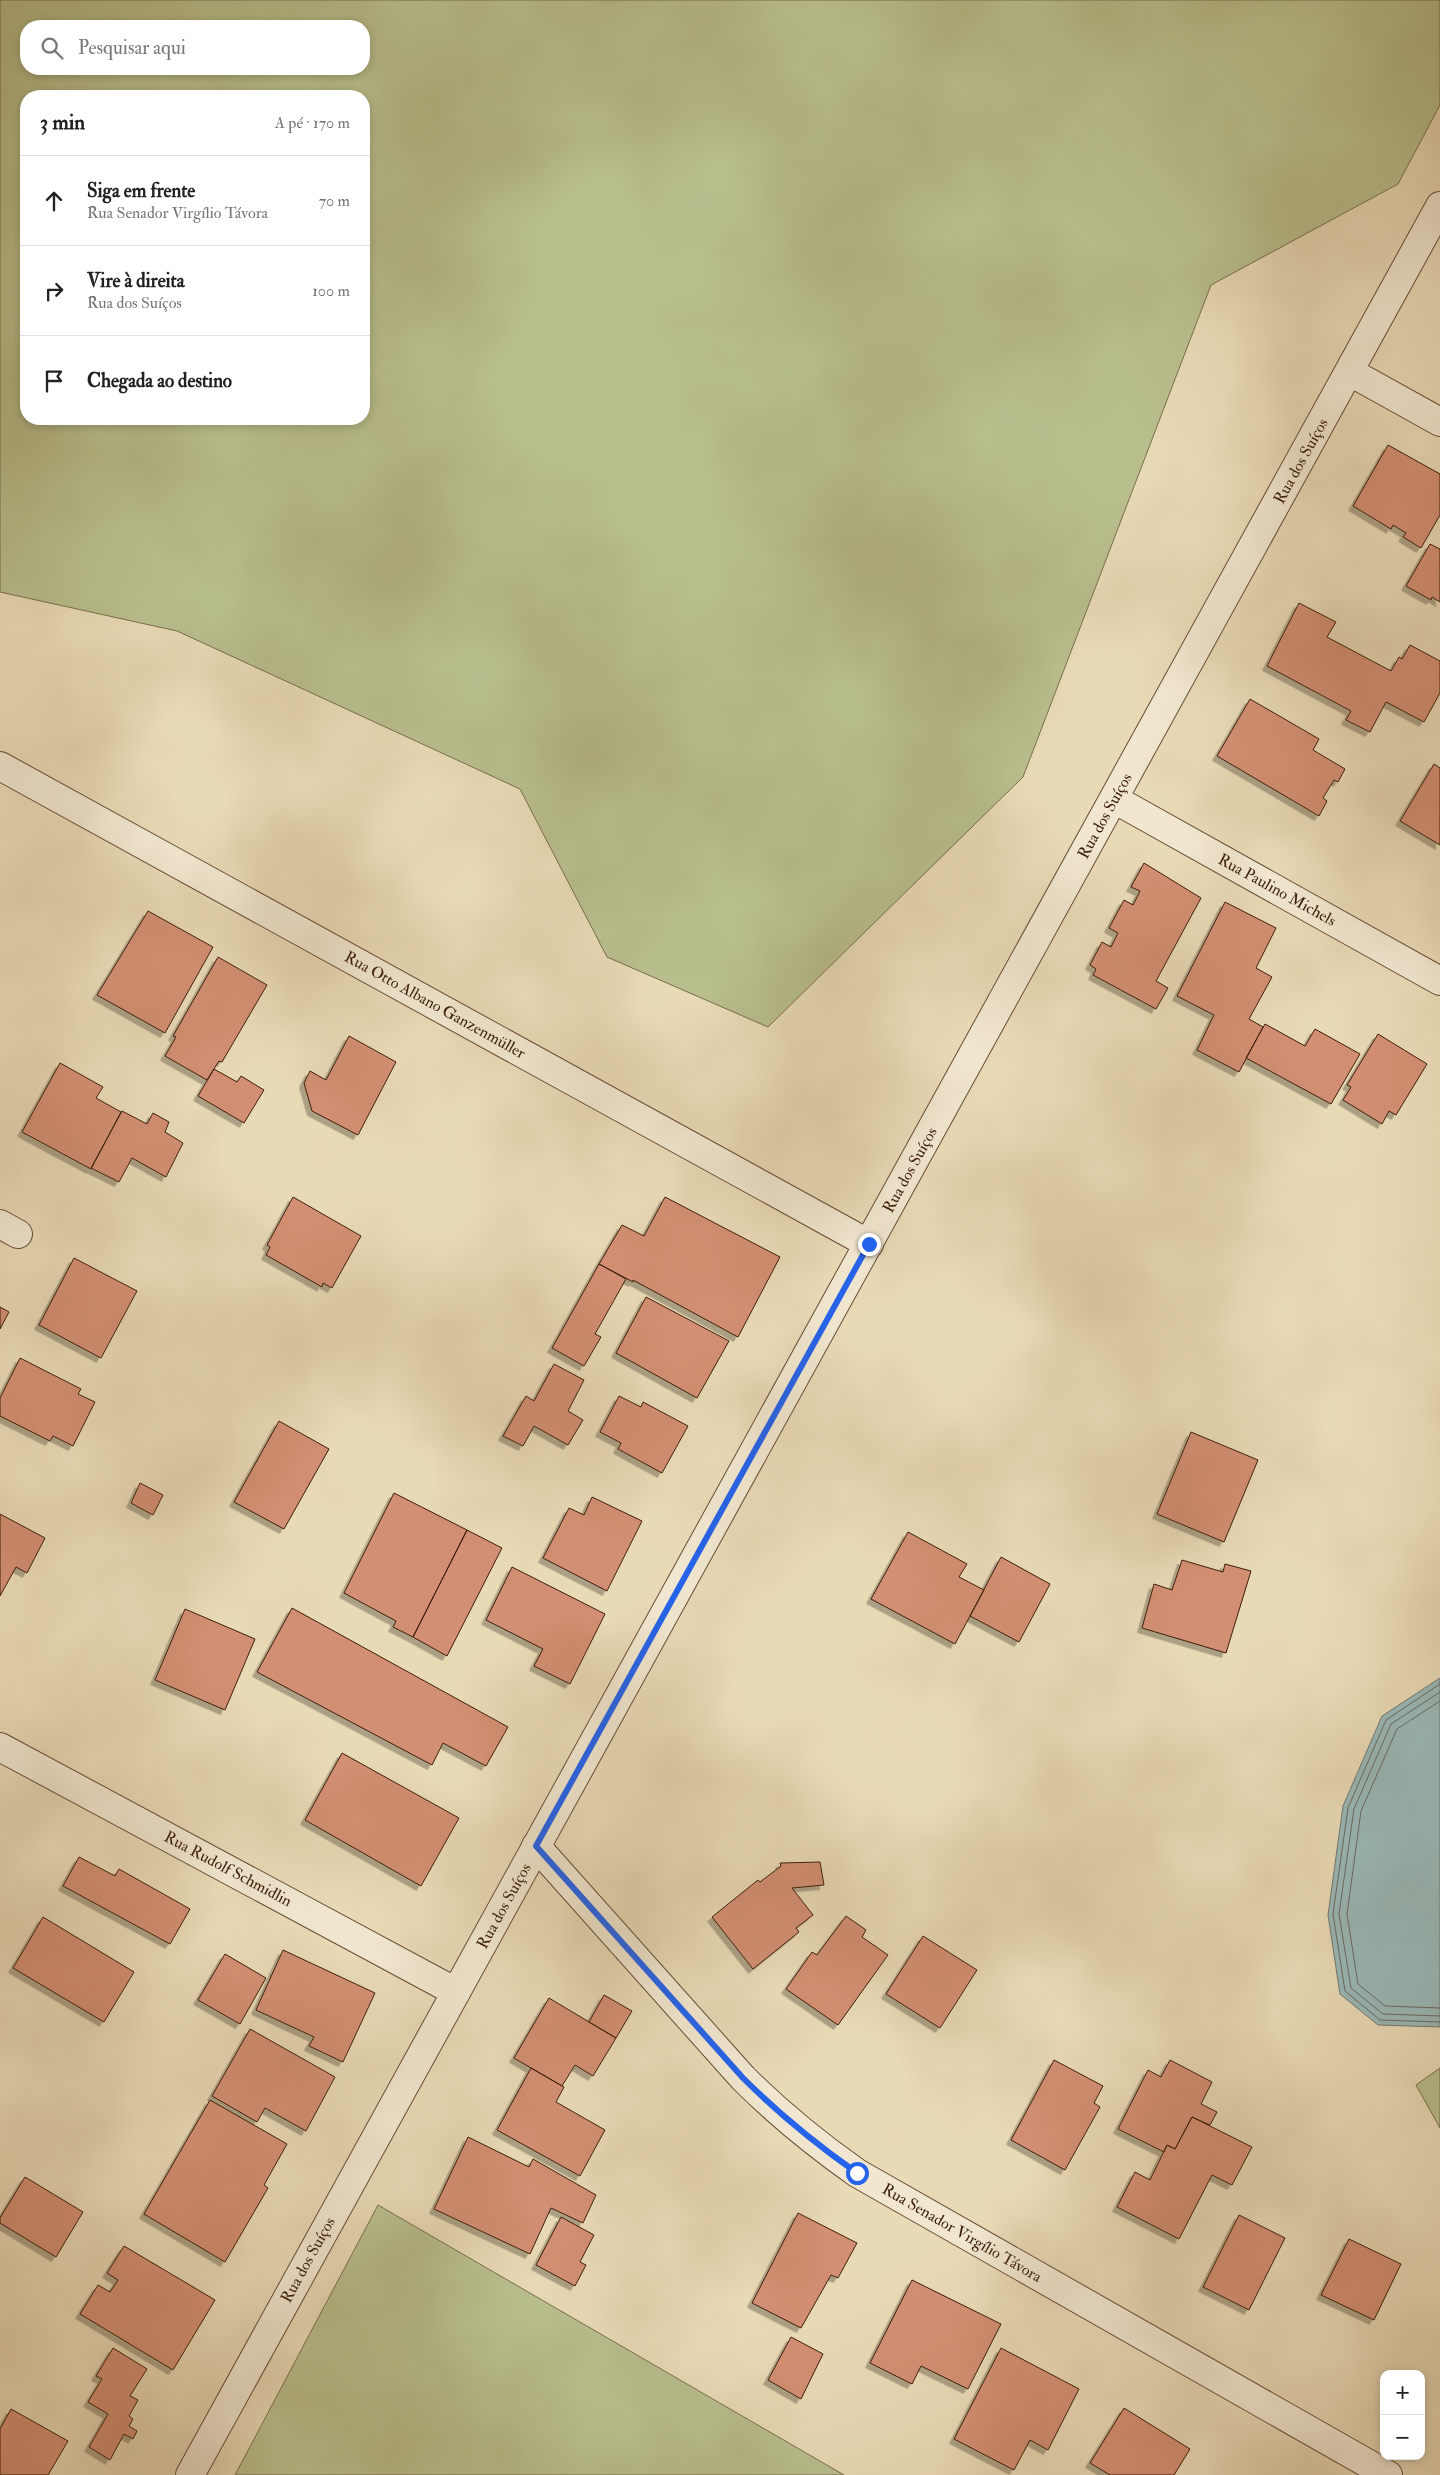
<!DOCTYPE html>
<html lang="pt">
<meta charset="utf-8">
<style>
:root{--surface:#fff;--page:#f2f2f2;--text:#222;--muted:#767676;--line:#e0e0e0}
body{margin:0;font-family:"IM FELL Double Pica",serif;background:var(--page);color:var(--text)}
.controls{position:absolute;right:15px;bottom:15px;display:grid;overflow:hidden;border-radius:10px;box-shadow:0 2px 8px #0003}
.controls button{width:45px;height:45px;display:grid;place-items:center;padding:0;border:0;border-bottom:1px solid var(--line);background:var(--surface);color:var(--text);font:25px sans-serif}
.stop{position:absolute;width:15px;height:15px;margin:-11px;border:4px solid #2563eb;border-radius:50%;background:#fff}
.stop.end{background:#2563eb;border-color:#fff;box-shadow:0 1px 5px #0008}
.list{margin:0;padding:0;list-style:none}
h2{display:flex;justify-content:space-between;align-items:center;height:65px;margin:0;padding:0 20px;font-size:21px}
h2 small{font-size:16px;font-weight:400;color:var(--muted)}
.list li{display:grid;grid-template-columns:32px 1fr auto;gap:15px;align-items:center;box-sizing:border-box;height:90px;padding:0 20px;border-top:1px solid var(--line)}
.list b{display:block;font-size:19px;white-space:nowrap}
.list p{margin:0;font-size:16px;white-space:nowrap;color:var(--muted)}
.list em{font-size:16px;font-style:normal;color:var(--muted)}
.icon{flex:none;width:28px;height:28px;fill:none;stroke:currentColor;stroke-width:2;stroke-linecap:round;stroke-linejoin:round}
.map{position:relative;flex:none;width:1440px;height:2475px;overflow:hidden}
.search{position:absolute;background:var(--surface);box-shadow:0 2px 8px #0003;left:20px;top:20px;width:350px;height:55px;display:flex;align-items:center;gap:12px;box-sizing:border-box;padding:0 18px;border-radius:20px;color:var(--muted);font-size:19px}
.panel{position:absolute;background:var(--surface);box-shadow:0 2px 8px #0003;left:20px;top:90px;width:350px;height:335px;border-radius:20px}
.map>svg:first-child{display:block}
.green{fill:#b8bf8d;stroke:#7a6e4c;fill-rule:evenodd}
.water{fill:#9ab8b7;stroke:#747a72}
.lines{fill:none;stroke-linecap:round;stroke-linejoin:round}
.shore{stroke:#6b6a61;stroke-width:1}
.building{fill:#d38f73;stroke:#3c1d0b;filter:url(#shadow)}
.minor-casing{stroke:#674c36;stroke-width:30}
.tertiary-casing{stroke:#674c36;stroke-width:30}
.minor{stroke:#f1e7d0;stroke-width:28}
.tertiary{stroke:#f1e7d0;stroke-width:28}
.route{stroke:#2563eb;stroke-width:6}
.labels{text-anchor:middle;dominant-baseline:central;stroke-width:4;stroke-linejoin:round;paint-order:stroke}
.street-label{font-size:16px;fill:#3c1d0b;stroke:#f1e7d0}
</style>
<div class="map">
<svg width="1440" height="2475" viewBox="0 0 1440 2475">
<defs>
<filter id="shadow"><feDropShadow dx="-4.5" dy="4.5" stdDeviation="0" flood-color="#0004"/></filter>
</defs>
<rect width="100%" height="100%" fill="#e9dab6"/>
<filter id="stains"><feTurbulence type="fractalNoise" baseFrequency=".004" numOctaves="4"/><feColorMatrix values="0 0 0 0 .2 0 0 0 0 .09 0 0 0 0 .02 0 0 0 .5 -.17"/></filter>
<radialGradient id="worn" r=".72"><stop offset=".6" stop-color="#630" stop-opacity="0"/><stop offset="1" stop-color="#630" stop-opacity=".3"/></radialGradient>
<path class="green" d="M0,0H1440V105L1398,184L1211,285L1023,777L768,1027L607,957L520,789L177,631L0,592ZM26,26H364V69H26ZM26,96H364V419H26Z
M1440,2068V2128L1416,2085Z
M378,2205L844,2475H235Z"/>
<path class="water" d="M1440,1678V2027L1378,2025L1340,1994L1328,1915L1343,1806L1382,1716Z"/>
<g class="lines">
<path class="shore" d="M1440,1684L1386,1720L1348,1808L1333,1914L1345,1991L1380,2020L1440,2022
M1440,1692L1391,1724L1354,1809L1339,1914L1351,1988L1383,2014L1440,2016
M1440,1701L1397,1729L1361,1811L1347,1914L1358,1984L1385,2006L1440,2008"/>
</g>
<path class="building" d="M1388,445L1440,474V515L1421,548L1403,537L1406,533L1393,525L1391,529L1353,506Z
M1430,544L1440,549V602L1432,597L1431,600L1406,586Z
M1299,603L1336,622L1327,637L1391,671L1399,657L1402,659L1410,645L1440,661V693L1424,722L1386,702L1370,732L1346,720L1351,711L1267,666Z
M1250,699L1319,739L1313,750L1345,769L1338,782L1334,780L1323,798L1327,801L1319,816L1217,756Z
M1434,764L1440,768V845L1400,821Z
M1144,863L1201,898L1156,981L1168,988L1156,1009L1093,975L1096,969L1090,965L1102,942L1111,947L1118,933L1109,928L1124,900L1133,905L1140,891L1131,887Z
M1225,902L1276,928L1256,968L1272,977L1249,1019L1263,1027L1239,1072L1197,1050L1214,1015L1177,996Z
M148,911L213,947L165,1033L97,995Z
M218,957L267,985L222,1062L219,1061L207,1080L165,1056L176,1037L173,1036Z
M1265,1024L1305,1046L1315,1029L1360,1054L1331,1104L1246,1058Z
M1378,1034L1427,1064L1396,1115L1389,1111L1382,1124L1343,1100L1351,1087L1347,1085Z
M349,1036L396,1062L358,1135L312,1111L304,1083L310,1071L326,1080Z
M60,1063L103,1087L96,1098L121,1112L91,1169L22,1132Z
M214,1069L237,1082L241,1076L264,1090L244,1123L198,1096Z
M122,1111L147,1124L153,1113L169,1122L165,1132L183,1143L166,1177L132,1158L119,1182L91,1168Z
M293,1197L361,1236L332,1288L323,1283L322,1287L266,1255L270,1247L267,1245Z
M665,1197L780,1257L738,1337L633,1280V1282L599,1264L622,1225L644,1236Z
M74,1258L137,1291L101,1358L39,1325Z
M599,1264L626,1279L595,1334L601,1337L584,1366L552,1348Z
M646,1297L729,1341L697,1398L616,1353Z
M0,1307L9,1312L0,1329Z
M20,1358L81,1389L78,1394L95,1402L73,1446L53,1436L50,1441L0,1416V1398Z
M554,1364L584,1380L568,1411L583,1420L568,1445L534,1426L523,1446L503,1436L526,1396L534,1401Z
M619,1396L641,1407L643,1402L688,1426L662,1473L618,1449L621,1443L600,1432Z
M279,1421L329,1449L284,1529L234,1502Z
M1191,1432L1258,1460L1224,1542L1157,1514Z
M140,1483L163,1495L153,1515L131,1503Z
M394,1493L467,1530L413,1637L393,1627L396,1621L344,1593Z
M592,1497L642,1521L607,1591L543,1558L569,1508L584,1515Z
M0,1514L45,1538L27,1573L16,1567L0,1596Z
M467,1530L502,1548L447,1656L413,1637Z
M908,1532L967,1564L959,1577L984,1590L955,1644L871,1599Z
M1001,1557L1050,1584L1019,1642L970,1616Z
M1182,1560L1223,1572L1225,1564L1251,1571L1226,1653L1142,1628L1154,1584L1172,1590Z
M512,1567L605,1614L570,1684L534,1666L543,1649L486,1620Z
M292,1608L508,1727L486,1766L443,1743L432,1765L257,1672Z
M185,1609L255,1639L225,1710L155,1680Z
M342,1753L459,1818L421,1886L305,1820Z
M79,1857L115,1876L119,1869L190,1909L170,1944L63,1886Z
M820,1862L824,1885L792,1888L813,1915L796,1928L799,1932L753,1969L712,1917L758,1880L760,1882L781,1866L780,1863Z
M846,1916L866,1930L862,1937L888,1955L838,2025L786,1989L812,1952L817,1955Z
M43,1917L134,1972L104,2022L13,1968Z
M923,1936L977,1970L940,2028L886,1994Z
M283,1950L375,1993L343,2062L309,2046L314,2037L256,2010Z
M225,1954L266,1978L240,2024L198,2000Z
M604,1995L632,2011L616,2038L589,2022Z
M549,1998L616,2038L593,2076L575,2065L562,2086L514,2058Z
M250,2029L335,2077L306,2131L265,2108L257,2122L212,2096Z
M1054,2060L1103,2086L1094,2103L1100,2107L1065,2170L1011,2140Z
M1170,2060L1212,2082L1201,2104L1217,2112L1210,2125L1192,2117L1175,2149L1167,2145L1164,2152L1118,2129L1148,2070L1161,2077Z
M531,2068L564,2087L556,2102L605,2130L580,2176L497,2130Z
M210,2100L287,2144L264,2185L268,2188L225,2262L144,2214Z
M1192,2117L1252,2147L1232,2185L1212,2175L1179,2239L1117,2207L1135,2172L1150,2180L1167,2145L1175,2149Z
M468,2137L529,2167L533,2159L596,2195L583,2223L551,2208L530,2254L434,2209Z
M25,2177L83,2212L56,2257L0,2223V2218Z
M798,2213L857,2243L838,2278L831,2275L801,2328L752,2303Z
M1239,2215L1285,2238L1249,2310L1203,2287Z
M561,2217L594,2235L580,2262L586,2265L575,2286L536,2265Z
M1349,2239L1401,2264L1374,2320L1321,2295Z
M124,2246L215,2300L173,2370L80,2314L98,2285L110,2292L118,2280L107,2273Z
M912,2280L1001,2324L968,2389L921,2366L912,2384L870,2363Z
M791,2337L823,2354L801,2399L768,2380Z
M113,2348L147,2369L130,2396L138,2400L129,2416L133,2419L129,2426L137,2431L133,2439L124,2434L110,2460L89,2447L108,2414L88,2402L102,2379L96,2376Z
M1001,2348L1079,2389L1048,2450L1030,2440L1014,2470L954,2439Z
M1124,2408L1190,2449L1174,2475H1110L1090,2463Z
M11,2409L68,2441L48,2475H0V2429Z"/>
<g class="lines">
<g class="minor-casing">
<path id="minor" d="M1350,372L1440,422
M0,766L869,1244
M1114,799L1440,981
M0,1224L18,1234
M0,1747L456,1992
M536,1846L743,2078C779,2114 816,2144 857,2173L1388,2475"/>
</g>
<g class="tertiary-casing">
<path id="tertiary" d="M190,2475L1440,206"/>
</g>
<use href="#minor" class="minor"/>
<use href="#tertiary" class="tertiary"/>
</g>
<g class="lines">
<path class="route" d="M857,2173C816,2144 779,2114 743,2078L536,1846L869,1244"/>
</g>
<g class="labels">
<g class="street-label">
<text transform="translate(1301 461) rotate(-61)">Rua dos Suíços</text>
<text transform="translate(1105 816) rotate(-61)">Rua dos Suíços</text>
<text transform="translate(1277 890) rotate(29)">Rua Paulino Michels</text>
<text transform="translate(435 1005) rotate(29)">Rua Otto Albano Ganzenmüller</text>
<text transform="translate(910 1170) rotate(-61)">Rua dos Suíços</text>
<text transform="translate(228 1869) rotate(28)">Rua Rudolf Schmidlin</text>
<text transform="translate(504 1906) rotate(-61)">Rua dos Suíços</text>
<text transform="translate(962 2233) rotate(30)">Rua Senador Virgílio Távora</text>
<text transform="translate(308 2260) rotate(-61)">Rua dos Suíços</text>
</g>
</g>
<rect width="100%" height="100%" filter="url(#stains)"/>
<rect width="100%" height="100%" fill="url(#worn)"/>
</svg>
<div class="controls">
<button>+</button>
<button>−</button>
</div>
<div class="stop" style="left:857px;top:2173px"></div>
<div class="stop end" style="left:869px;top:1244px"></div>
<div class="search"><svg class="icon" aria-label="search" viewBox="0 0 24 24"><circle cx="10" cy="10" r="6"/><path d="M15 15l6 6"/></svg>Pesquisar aqui</div>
<section class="panel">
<h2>3 min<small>A pé · 170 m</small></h2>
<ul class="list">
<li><svg class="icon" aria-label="ahead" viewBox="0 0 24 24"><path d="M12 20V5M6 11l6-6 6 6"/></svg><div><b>Siga em frente</b><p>Rua Senador Virgílio Távora</p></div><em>70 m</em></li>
<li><svg class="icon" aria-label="right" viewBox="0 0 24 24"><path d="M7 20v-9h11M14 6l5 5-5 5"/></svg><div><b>Vire à direita</b><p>Rua dos Suíços</p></div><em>100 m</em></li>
<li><svg class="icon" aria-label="arrive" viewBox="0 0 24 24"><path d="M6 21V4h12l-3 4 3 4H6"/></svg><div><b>Chegada ao destino</b></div></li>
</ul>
</section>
</div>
